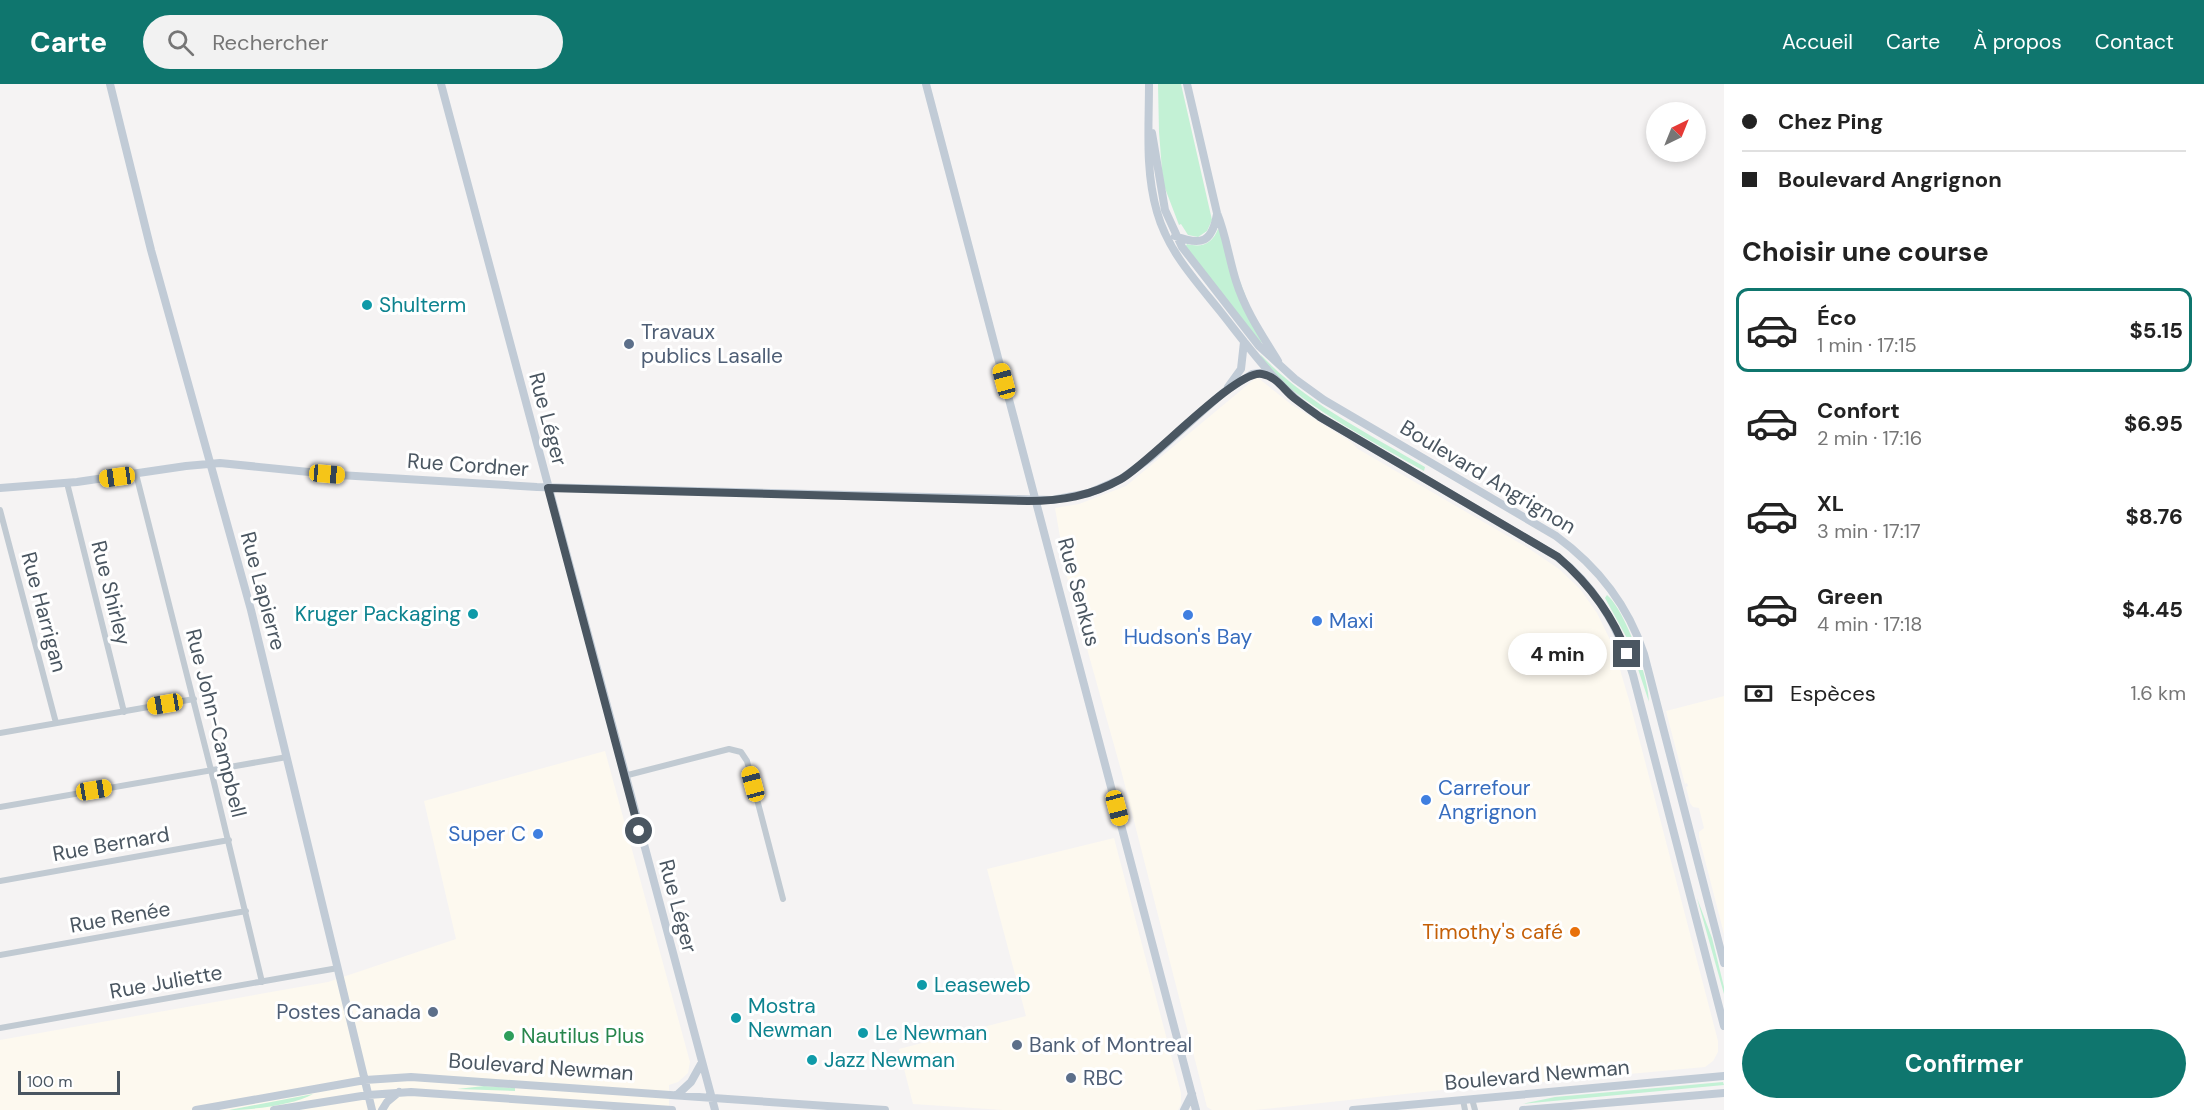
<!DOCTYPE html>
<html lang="fr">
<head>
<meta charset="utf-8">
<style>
	body { margin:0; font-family:"DM Sans",sans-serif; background:#f2f2f2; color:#222; height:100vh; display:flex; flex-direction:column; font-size:22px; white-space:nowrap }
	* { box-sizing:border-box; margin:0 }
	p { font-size:20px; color:#767676 }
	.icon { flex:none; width:33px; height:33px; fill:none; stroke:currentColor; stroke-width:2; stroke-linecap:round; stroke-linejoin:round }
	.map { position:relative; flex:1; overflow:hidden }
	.panel { display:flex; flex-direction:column; background:#fff; width:480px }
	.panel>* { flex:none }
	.banner { display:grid; align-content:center; height:132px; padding:0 18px; background:#fff }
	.needle { width:39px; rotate:43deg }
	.buttons { position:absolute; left:1646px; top:18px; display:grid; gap:12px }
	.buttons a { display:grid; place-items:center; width:60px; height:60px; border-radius:50%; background:#fff; box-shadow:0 3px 9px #0003; font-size:30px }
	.scale { position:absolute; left:18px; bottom:15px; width:102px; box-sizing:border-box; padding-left:6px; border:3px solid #4a5661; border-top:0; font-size:16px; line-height:21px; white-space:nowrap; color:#4a5661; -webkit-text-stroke:4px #fff; paint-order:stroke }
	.end { position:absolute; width:27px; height:27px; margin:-14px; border:8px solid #4a5661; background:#fff; box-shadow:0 0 0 3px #fff }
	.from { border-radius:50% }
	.bubble { position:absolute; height:42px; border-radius:21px; background:#fff; box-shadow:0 3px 9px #0003; font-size:20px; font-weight:700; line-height:42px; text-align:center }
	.car { position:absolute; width:18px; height:36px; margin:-18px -9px; border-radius:8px; box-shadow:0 0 4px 2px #0007; background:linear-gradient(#f5c518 24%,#345 0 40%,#f5c518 0 76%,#345 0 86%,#f5c518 0) }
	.banner b { display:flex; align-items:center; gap:21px; height:57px; font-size:22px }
	.banner b+b { border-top:2px solid #e0e0e0 }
	.banner i { width:15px; height:15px; background:#222 }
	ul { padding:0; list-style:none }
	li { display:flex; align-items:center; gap:18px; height:84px; margin:0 12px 9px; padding:0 6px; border:3px solid transparent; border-radius:12px }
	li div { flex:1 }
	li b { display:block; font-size:22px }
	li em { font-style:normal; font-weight:700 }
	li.active { border-color:#0f766e }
	li>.icon { width:54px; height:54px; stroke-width:1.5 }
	h2 { padding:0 18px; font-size:27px; line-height:72px }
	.pay { display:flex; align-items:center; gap:15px; height:66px; padding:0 18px; font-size:22px }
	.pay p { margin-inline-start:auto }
	.cta { display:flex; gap:12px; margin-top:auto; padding:12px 18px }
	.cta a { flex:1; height:69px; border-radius:36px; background:#0f766e; color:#fff; font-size:24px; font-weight:700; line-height:69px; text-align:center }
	header { display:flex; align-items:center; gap:36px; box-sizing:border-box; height:84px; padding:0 30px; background:#0f766e; color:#fff }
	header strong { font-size:28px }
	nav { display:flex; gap:33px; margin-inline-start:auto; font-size:21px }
	.search { width:420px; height:54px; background:#f2f2f2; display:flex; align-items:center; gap:15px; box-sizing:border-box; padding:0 21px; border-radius:33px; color:#767676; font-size:22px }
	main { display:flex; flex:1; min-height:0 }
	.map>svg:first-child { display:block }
	.commercial { fill:#fdf9ef }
	.green { fill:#c3f1d5 }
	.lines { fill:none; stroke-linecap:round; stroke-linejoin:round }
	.street { stroke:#c1cad2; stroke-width:6 }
	.secondary { stroke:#c1cbd6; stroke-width:8 }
	.route { stroke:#4a5661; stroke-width:8 }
	.culture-dot { fill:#0f9aa8; stroke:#fff; stroke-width:2 }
	.service-dot { fill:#5c6f8a; stroke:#fff; stroke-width:2 }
	.shop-dot { fill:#3f7fe0; stroke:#fff; stroke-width:2 }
	.food-dot { fill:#e8710a; stroke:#fff; stroke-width:2 }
	.leisure-dot { fill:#2e9e5b; stroke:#fff; stroke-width:2 }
	.labels { text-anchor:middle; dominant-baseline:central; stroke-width:6; stroke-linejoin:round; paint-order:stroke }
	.culture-label { font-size:21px; fill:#0d838f; stroke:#fff; text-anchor:start }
	.service-label { font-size:21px; fill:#4e5e75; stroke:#fff; text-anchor:start }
	.street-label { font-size:21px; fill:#4a5661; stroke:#fff }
	.shop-label { font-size:21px; fill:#366cbe; stroke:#fff; text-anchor:start }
	.food-label { font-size:21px; fill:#c56008; stroke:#fff; text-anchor:end }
	.leisure-label { font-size:21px; fill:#27864d; stroke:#fff; text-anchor:start }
</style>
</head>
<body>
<header>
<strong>Carte</strong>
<div class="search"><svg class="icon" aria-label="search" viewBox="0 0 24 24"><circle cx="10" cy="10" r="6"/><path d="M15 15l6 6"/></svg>Rechercher</div>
<nav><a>Accueil</a><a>Carte</a><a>À propos</a><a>Contact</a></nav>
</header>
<main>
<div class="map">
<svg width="1724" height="1026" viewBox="0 0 1724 1026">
	<rect width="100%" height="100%" fill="#f5f3f3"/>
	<!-- commercial -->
	<path class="commercial" d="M1257,293L1292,321L1351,358L1358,365L1528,464L1559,485L1580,505L1597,529L1613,562L1629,616L1718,957V968L1713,977L1705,983L1478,1004L1475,997H1452L1451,1005L1255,1026H1212L1207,1023L1121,686L1067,493L1055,424L1079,420L1126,402Z
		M1724,612V850L1699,753V748L1704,744L1699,724L1693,723L1690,719L1686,703L1688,702L1687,699L1685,700L1666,627Z
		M605,667L690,978L688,989L678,998L669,1001V1026H0V956L328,898L456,855L424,717Z
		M1114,754L1181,1009V1020L1178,1026H1003L913,1020L899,965L1026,932L987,785Z"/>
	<!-- green -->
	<path class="green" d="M1158,0H1181L1212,136L1207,147L1198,153L1188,151L1181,140L1179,141L1163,99L1159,48Z
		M1218,145L1220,146L1263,257L1261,259L1185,163L1187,160C1202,164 1212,160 1218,145Z
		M1260,270C1306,319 1368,349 1425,383L1424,387C1385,364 1276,309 1260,270Z
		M1607,511C1626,527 1649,595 1649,618L1629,558L1605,514Z
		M1697,814L1712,854L1724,903V910Z
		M1723,998L1724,1001L1522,1020L1555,1013Z
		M484,1002L515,1004V1007L457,1005Z
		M313,1010C294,1021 252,1026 229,1026Z"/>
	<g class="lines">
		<!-- street -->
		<path class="street" d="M136,390L211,686L262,898
			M67,399L124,628
			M0,426L56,639
			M0,649L194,615
			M624,692L729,665L741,668L747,677L783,815
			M0,723L287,673
			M0,797L229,756
			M0,871L246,827
			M0,944L338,884
			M1472,1015L1475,1026
			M1463,1016L1465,1026"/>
		<!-- secondary -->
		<path class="secondary" d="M110,0L151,166L251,526L372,1026
			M441,0L715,1026
			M926,0L1196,1026
			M1149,0C1149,43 1145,86 1157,128C1168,167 1195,196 1220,227C1251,266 1279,306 1320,333L1556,472C1596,502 1619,543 1633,591L1724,942
			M1187,0L1217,129C1226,151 1229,175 1236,197C1245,226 1262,251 1278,277
			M1152,49L1165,126L1182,163L1259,262L1295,295L1324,316L1556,452C1597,482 1628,521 1644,570L1724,879
			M1175,152C1201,162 1212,159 1217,130
			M1228,303L1241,285L1244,258
			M0,404L77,398L186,382L220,379L339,391L537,403L1052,416L1089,409L1121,395L1150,374L1224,308L1252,290L1260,289L1271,292
			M677,1011L691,998L701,980
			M196,1026L365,996L411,993L885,1026
			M274,1026L368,1011L411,1008L672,1026
			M382,1026L387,1018L399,1008
			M1184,1026L1192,1010
			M1353,1026L1724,992
			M1523,1026L1724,1009"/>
	</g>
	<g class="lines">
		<!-- route -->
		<path class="route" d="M639,747L548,404L1028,417C1061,417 1091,412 1121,395C1150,379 1236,285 1262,290C1276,292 1284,306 1294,314C1303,321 1312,327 1320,333L1558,473C1589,500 1613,531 1627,570"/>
	</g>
	<!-- markers -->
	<g class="culture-dot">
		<circle cx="367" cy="221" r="6"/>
		<circle cx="473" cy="530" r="6"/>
		<circle cx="922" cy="901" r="6"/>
		<circle cx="736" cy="934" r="6"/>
		<circle cx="863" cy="949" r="6"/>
		<circle cx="812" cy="976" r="6"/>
	</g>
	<g class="service-dot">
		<circle cx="629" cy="260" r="6"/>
		<circle cx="433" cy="928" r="6"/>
		<circle cx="1017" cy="961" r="6"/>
		<circle cx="1071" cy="994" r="6"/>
	</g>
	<g class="shop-dot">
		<circle cx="1188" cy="531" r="6"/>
		<circle cx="1317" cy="537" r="6"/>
		<circle cx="1426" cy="716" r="6"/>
		<circle cx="538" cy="750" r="6"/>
	</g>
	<circle class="food-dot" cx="1575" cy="848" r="6"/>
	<circle class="leisure-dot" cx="509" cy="952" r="6"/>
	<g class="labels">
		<!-- culture labels -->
		<g class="culture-label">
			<text x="379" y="221">Shulterm</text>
			<text x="461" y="530" text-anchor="end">Kruger Packaging</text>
			<text x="934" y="901">Leaseweb</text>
			<text x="748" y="922">Mostra<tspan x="748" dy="24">Newman</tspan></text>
			<text x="875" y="949">Le Newman</text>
			<text x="824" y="976">Jazz Newman</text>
		</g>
		<!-- service labels -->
		<g class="service-label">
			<text x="641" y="248">Travaux<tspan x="641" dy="24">publics Lasalle</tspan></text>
			<text x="421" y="928" text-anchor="end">Postes Canada</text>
			<text x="1029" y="961">Bank of Montreal</text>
			<text x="1083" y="994">RBC</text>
		</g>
		<!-- street labels -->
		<g class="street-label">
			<text transform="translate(548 335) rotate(75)">Rue Léger</text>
			<text transform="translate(468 381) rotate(4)">Rue Cordner</text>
			<text transform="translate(1488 393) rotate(31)">Boulevard Angrignon</text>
			<text transform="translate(263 507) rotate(75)">Rue Lapierre</text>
			<text transform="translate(1079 508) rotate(75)">Rue Senkus</text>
			<text transform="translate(111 509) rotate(76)">Rue Shirley</text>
			<text transform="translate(44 528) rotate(75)">Rue Harrigan</text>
			<text transform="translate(216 639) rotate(76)">Rue John-Campbell</text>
			<text transform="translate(111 760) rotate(-10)">Rue Bernard</text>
			<text transform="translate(678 822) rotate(75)">Rue Léger</text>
			<text transform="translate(120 833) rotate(-10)">Rue Renée</text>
			<text transform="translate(166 898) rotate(-10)">Rue Juliette</text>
			<text transform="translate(541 983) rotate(4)">Boulevard Newman</text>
			<text transform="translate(1537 991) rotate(-5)">Boulevard Newman</text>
		</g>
		<!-- shop labels -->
		<g class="shop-label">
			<text x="1329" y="537">Maxi</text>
			<text x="1188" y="553" text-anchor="middle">Hudson's Bay</text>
			<text x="1438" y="704">Carrefour<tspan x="1438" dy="24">Angrignon</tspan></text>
			<text x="526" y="750" text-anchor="end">Super C</text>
		</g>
		<!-- food labels -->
		<g class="food-label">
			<text x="1563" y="848">Timothy's café</text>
		</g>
		<!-- leisure labels -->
		<g class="leisure-label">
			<text x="521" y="952">Nautilus Plus</text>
		</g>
	</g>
</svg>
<div class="buttons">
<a><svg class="needle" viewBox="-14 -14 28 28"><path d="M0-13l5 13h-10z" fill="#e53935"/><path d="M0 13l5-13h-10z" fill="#767676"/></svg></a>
</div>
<div class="scale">100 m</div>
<i class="end from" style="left:639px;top:747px"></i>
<i class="end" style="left:1627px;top:570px"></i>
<div class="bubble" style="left:1508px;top:549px;width:99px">4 min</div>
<i class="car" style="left:1004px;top:297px;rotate:345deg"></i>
<i class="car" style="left:327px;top:390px;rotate:95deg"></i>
<i class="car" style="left:117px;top:393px;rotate:262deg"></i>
<i class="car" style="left:165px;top:620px;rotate:260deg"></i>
<i class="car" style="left:753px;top:700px;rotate:345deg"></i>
<i class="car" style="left:94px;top:706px;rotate:80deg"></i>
<i class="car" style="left:1117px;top:724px;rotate:165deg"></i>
</div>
<section class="panel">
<div class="banner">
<b><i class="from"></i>Chez Ping</b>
<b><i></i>Boulevard Angrignon</b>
</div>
<h2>Choisir une course</h2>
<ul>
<li class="active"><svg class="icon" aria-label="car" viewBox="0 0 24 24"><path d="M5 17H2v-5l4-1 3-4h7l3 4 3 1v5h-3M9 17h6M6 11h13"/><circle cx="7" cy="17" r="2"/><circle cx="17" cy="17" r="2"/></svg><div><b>Éco</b><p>1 min · 17:15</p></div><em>$5.15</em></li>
<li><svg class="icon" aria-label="car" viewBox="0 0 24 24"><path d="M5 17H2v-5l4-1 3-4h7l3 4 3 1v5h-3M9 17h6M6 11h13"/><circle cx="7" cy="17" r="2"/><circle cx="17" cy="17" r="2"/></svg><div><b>Confort</b><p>2 min · 17:16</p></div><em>$6.95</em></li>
<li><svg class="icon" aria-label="car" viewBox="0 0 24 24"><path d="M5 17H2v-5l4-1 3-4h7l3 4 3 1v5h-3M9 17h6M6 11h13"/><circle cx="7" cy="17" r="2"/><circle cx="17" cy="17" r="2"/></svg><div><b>XL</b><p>3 min · 17:17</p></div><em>$8.76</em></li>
<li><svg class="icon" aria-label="car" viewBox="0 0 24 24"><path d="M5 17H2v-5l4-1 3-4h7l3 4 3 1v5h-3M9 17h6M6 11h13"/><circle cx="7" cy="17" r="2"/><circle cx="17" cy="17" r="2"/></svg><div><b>Green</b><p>4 min · 17:18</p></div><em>$4.45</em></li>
</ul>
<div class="pay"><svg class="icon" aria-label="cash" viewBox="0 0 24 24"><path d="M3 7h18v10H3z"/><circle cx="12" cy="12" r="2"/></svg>Espèces<p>1.6 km</p></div>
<div class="cta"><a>Confirmer</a></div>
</section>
</main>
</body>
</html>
